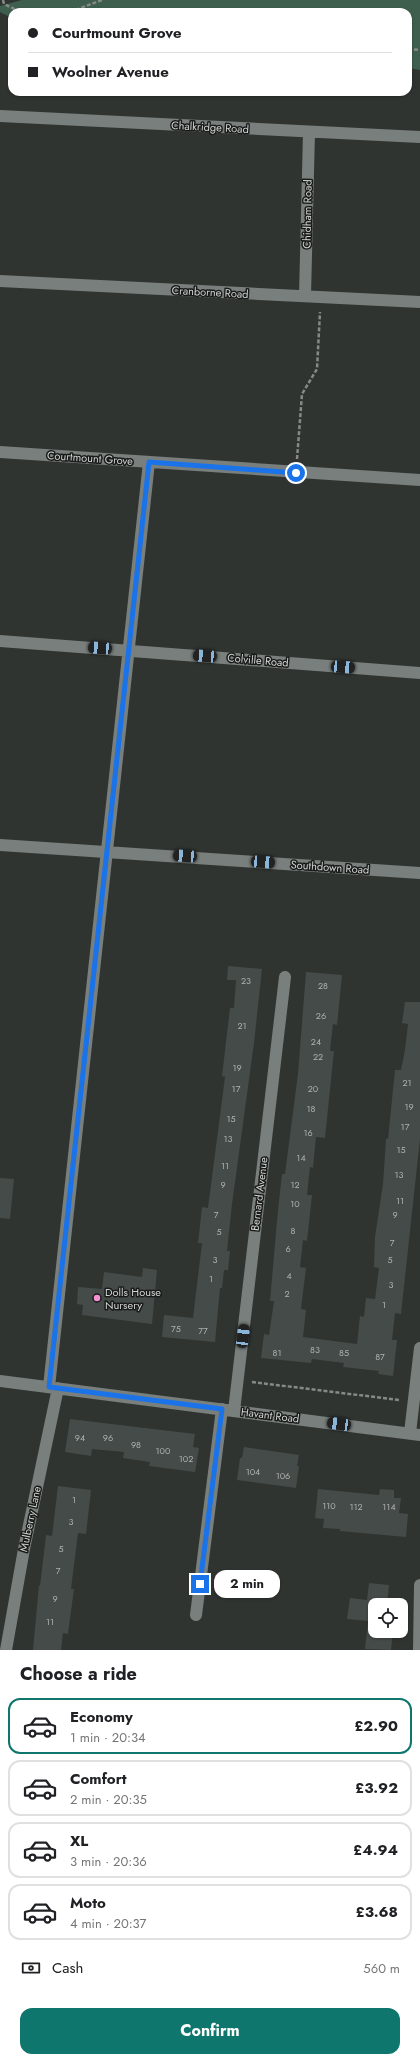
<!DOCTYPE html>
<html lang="en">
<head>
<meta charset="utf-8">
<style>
	body { margin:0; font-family:Jost,sans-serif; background:#f6f6f6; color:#202124; height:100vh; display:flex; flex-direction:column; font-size:15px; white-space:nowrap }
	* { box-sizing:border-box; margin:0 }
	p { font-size:13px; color:#757577 }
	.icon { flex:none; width:22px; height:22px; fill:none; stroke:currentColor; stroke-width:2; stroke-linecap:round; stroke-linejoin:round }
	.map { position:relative; height:1650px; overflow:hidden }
	.drawer { display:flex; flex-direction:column; background:#fff; flex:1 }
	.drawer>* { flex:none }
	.guide { position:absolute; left:8px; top:8px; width:404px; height:88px; border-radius:12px; box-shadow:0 1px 3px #0004; display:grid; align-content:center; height:88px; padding:0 20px; background:#fff }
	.buttons { position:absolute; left:368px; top:1598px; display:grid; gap:8px }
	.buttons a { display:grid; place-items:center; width:40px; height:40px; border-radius:8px; background:#fff; box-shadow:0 1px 3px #0004; font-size:20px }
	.end { position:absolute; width:18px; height:18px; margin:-9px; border:5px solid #1a73e8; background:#fff; box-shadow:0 0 0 2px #fff }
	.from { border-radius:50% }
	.bubble { position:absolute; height:28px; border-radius:12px; background:#fff; box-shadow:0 1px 3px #0004; font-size:13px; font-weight:700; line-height:28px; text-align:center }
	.car { position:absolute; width:12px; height:24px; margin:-12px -6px; border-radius:5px; box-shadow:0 0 3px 1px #0007; background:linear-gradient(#222 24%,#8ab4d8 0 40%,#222 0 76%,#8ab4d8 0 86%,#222 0) }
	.guide b { display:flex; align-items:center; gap:14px; height:38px; font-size:15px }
	.guide b+b { border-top:1px solid #e0e0e0 }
	.guide i { width:10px; height:10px; background:#202124 }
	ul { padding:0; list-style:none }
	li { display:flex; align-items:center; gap:12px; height:56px; margin:0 8px 6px; padding:0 12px; border:2px solid #e0e0e0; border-radius:12px }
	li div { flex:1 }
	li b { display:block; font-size:15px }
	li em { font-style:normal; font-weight:700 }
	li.on { border-color:#0f766e }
	li>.icon { width:36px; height:36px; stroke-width:1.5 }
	h2 { padding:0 20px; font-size:18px; line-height:48px }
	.pay { display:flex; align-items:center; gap:10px; height:44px; padding:0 20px; font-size:15px }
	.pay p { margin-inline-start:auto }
	.action { display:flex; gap:8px; margin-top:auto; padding:8px 20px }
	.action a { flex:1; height:46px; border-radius:12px; background:#0f766e; color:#fff; font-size:16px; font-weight:700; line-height:46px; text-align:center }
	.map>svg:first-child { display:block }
	.green { fill:#3e5f4e }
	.building { fill:#454b48 }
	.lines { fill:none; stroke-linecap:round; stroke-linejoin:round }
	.path { stroke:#858987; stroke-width:2.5; stroke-dasharray:4 2; stroke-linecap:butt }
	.minor { stroke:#797f7c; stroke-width:12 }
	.route { stroke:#1a73e8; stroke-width:5 }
	.poi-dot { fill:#f491d3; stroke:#181b19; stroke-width:1.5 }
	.labels { text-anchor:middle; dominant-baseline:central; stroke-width:3; stroke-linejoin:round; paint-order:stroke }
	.number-label { font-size:9px; fill:#afb2b0 }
	.street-label { font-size:11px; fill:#d2d5d3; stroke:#181b19 }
	.poi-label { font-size:11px; fill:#d2d5d3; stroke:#181b19; text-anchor:start }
</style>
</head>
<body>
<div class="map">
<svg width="420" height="1650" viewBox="0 0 420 1650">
	<rect width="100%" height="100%" fill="#2f3431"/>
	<!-- green -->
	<path class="green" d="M22,0H420V70L408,68V12H12V18L0,12V6Z"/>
	<!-- building -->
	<path class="building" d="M228,966L262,969L254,1043L232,1204L227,1251H230L228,1270H224L222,1288H220L215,1342L162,1337L164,1315L193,1318L202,1243H198L202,1207L208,1208L225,1077L222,1076L230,1008H234L236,980H227Z
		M306,972L342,975L337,1025L333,1024L330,1051H334L325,1138L316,1137L313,1168L310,1167L307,1195H312L309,1223L307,1241L303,1240L300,1267L306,1268L301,1309L306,1310L303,1337L357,1344L360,1316L364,1317L366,1298L375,1299L379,1268L374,1267L375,1237L383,1184L386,1139H388L395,1070H401L405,1050L408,1024L402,1023L405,1002H420V1139L401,1314L395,1313L392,1340H397L393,1376L378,1374L379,1371L343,1367L344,1363L312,1359L311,1363L261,1358L264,1334L269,1335L274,1301H270L278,1210L282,1174H285L298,1074Z
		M0,1178L14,1179L10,1219L0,1218Z
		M143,1268L157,1270L152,1324L82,1315L83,1305L77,1304L78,1287L102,1289L104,1272L142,1277Z
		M70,1419L195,1434L193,1447L199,1448L195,1472L149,1466L150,1462L123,1458L124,1452L92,1449L91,1456L65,1452Z
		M244,1447L299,1455L297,1466H299L296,1488L237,1480L240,1458H242Z
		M58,1486L91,1490L86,1534L78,1533L71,1589H74L71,1611L68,1634L63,1633L61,1650H33L39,1585L40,1586L46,1535L52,1536Z
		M318,1489L379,1495L380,1489L394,1490V1498H401L399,1513L408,1514L406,1537L340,1531V1529L323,1528L324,1519L315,1518Z
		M369,1583L389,1585L387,1605H375V1631H393L391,1650L365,1649L368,1621L347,1619L350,1598L367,1600Z"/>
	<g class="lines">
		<!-- path -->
		<path class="path" d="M3,0L4,4L21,12
			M70,12L102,0
			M408,49L420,50
			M297,459L302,394L317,369L320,312
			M252,1382L399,1400"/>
		<!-- minor -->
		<path class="minor" d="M0,116L420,137
			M0,281L420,302
			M305,296L309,132
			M0,452L420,480
			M0,641L420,673
			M0,845L420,873
			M0,1381L420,1435
			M49,1387L149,462
			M234,1411L285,977
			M410,1433L420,1348
			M196,1615L222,1409
			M6,1650L24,1549L58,1388
			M419,1650L420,1585"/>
	</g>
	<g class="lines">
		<!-- route -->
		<path class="route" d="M200,1584L222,1409L49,1387L149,462L296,473"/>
	</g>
	<!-- markers -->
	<circle class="poi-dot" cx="97" cy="1298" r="4"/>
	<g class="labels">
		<!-- number labels -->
		<g class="number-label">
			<text x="246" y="980">23</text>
			<text x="323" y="985">28</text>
			<text x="321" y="1015">26</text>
			<text x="242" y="1025">21</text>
			<text x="316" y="1041">24</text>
			<text x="318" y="1056">22</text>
			<text x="237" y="1067">19</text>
			<text x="407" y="1082">21</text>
			<text x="236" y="1088">17</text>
			<text x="313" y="1088">20</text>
			<text x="409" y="1106">19</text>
			<text x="311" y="1108">18</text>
			<text x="231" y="1118">15</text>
			<text x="405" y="1126">17</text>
			<text x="308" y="1132">16</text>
			<text x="228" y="1138">13</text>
			<text x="401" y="1149">15</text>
			<text x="301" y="1157">14</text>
			<text x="225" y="1165">11</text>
			<text x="399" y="1174">13</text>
			<text x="223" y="1184">9</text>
			<text x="295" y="1184">12</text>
			<text x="400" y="1200">11</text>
			<text x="295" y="1203">10</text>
			<text x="216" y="1214">7</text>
			<text x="395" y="1214">9</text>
			<text x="293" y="1230">8</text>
			<text x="219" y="1231">5</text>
			<text x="392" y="1242">7</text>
			<text x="288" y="1248">6</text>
			<text x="215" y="1259">3</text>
			<text x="390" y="1259">5</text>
			<text x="289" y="1275">4</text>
			<text x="211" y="1278">1</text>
			<text x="391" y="1284">3</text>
			<text x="287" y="1293">2</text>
			<text x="384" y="1304">1</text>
			<text x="176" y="1328">75</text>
			<text x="203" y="1330">77</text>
			<text x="315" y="1349">83</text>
			<text x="277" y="1352">81</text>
			<text x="344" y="1352">85</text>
			<text x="380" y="1356">87</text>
			<text x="80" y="1437">94</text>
			<text x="108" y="1437">96</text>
			<text x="136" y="1444">98</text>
			<text x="163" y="1450">100</text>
			<text x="186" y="1458">102</text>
			<text x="253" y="1471">104</text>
			<text x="283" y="1475">106</text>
			<text x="74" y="1499">1</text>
			<text x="329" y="1505">110</text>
			<text x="356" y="1506">112</text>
			<text x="389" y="1506">114</text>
			<text x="71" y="1521">3</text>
			<text x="61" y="1548">5</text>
			<text x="58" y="1570">7</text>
			<text x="55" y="1598">9</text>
			<text x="50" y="1621">11</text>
		</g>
		<!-- street labels -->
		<g class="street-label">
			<text transform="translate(210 127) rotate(3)">Chalkridge Road</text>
			<text transform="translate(307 214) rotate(-89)">Chidham Road</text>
			<text transform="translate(210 292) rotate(3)">Cranborne Road</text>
			<text transform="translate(90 458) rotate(4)">Courtmount Grove</text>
			<text transform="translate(258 660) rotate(5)">Colville Road</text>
			<text transform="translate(330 867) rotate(4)">Southdown Road</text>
			<text transform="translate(259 1194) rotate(-83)">Bernard Avenue</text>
			<text transform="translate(270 1415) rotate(7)">Havant Road</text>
			<text transform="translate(30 1519) rotate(-78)">Mulberry Lane</text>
		</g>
		<!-- poi labels -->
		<g class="poi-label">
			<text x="105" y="1292">Dolls House<tspan x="105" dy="13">Nursery</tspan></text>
		</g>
	</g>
</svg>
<div class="buttons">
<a><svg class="icon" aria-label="locate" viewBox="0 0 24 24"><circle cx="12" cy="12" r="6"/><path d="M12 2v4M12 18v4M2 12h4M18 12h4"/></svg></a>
</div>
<i class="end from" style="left:296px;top:473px"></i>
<i class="end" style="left:200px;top:1584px"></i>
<div class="bubble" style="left:214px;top:1570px;width:66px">2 min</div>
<i class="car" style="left:100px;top:648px;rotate:274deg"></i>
<i class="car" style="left:205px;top:656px;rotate:274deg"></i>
<i class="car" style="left:343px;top:667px;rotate:94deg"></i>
<i class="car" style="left:185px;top:856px;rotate:274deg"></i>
<i class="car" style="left:263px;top:862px;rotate:94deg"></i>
<i class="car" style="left:243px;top:1336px;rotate:7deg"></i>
<i class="car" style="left:339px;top:1424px;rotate:278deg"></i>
<div class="guide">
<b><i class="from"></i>Courtmount Grove</b>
<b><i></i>Woolner Avenue</b>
</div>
</div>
<section class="drawer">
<h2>Choose a ride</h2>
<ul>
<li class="on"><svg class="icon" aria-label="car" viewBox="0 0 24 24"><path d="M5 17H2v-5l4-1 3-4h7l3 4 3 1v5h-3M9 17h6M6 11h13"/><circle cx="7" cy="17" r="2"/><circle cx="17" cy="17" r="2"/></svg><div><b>Economy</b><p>1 min · 20:34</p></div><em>£2.90</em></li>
<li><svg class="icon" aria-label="car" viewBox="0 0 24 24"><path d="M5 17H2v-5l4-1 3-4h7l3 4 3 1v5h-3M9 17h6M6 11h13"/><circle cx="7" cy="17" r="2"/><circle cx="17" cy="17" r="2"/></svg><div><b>Comfort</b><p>2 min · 20:35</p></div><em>£3.92</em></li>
<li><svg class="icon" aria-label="car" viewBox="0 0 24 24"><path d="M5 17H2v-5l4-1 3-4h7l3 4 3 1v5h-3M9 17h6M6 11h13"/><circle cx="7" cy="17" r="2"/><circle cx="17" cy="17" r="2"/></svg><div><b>XL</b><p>3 min · 20:36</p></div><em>£4.94</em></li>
<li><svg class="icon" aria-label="car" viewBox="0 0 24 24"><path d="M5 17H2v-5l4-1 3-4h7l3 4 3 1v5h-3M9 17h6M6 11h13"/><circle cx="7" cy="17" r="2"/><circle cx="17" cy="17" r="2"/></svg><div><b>Moto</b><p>4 min · 20:37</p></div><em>£3.68</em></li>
</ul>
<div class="pay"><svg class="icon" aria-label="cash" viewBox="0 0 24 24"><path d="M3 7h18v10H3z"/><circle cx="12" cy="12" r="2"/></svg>Cash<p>560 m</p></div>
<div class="action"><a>Confirm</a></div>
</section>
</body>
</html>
